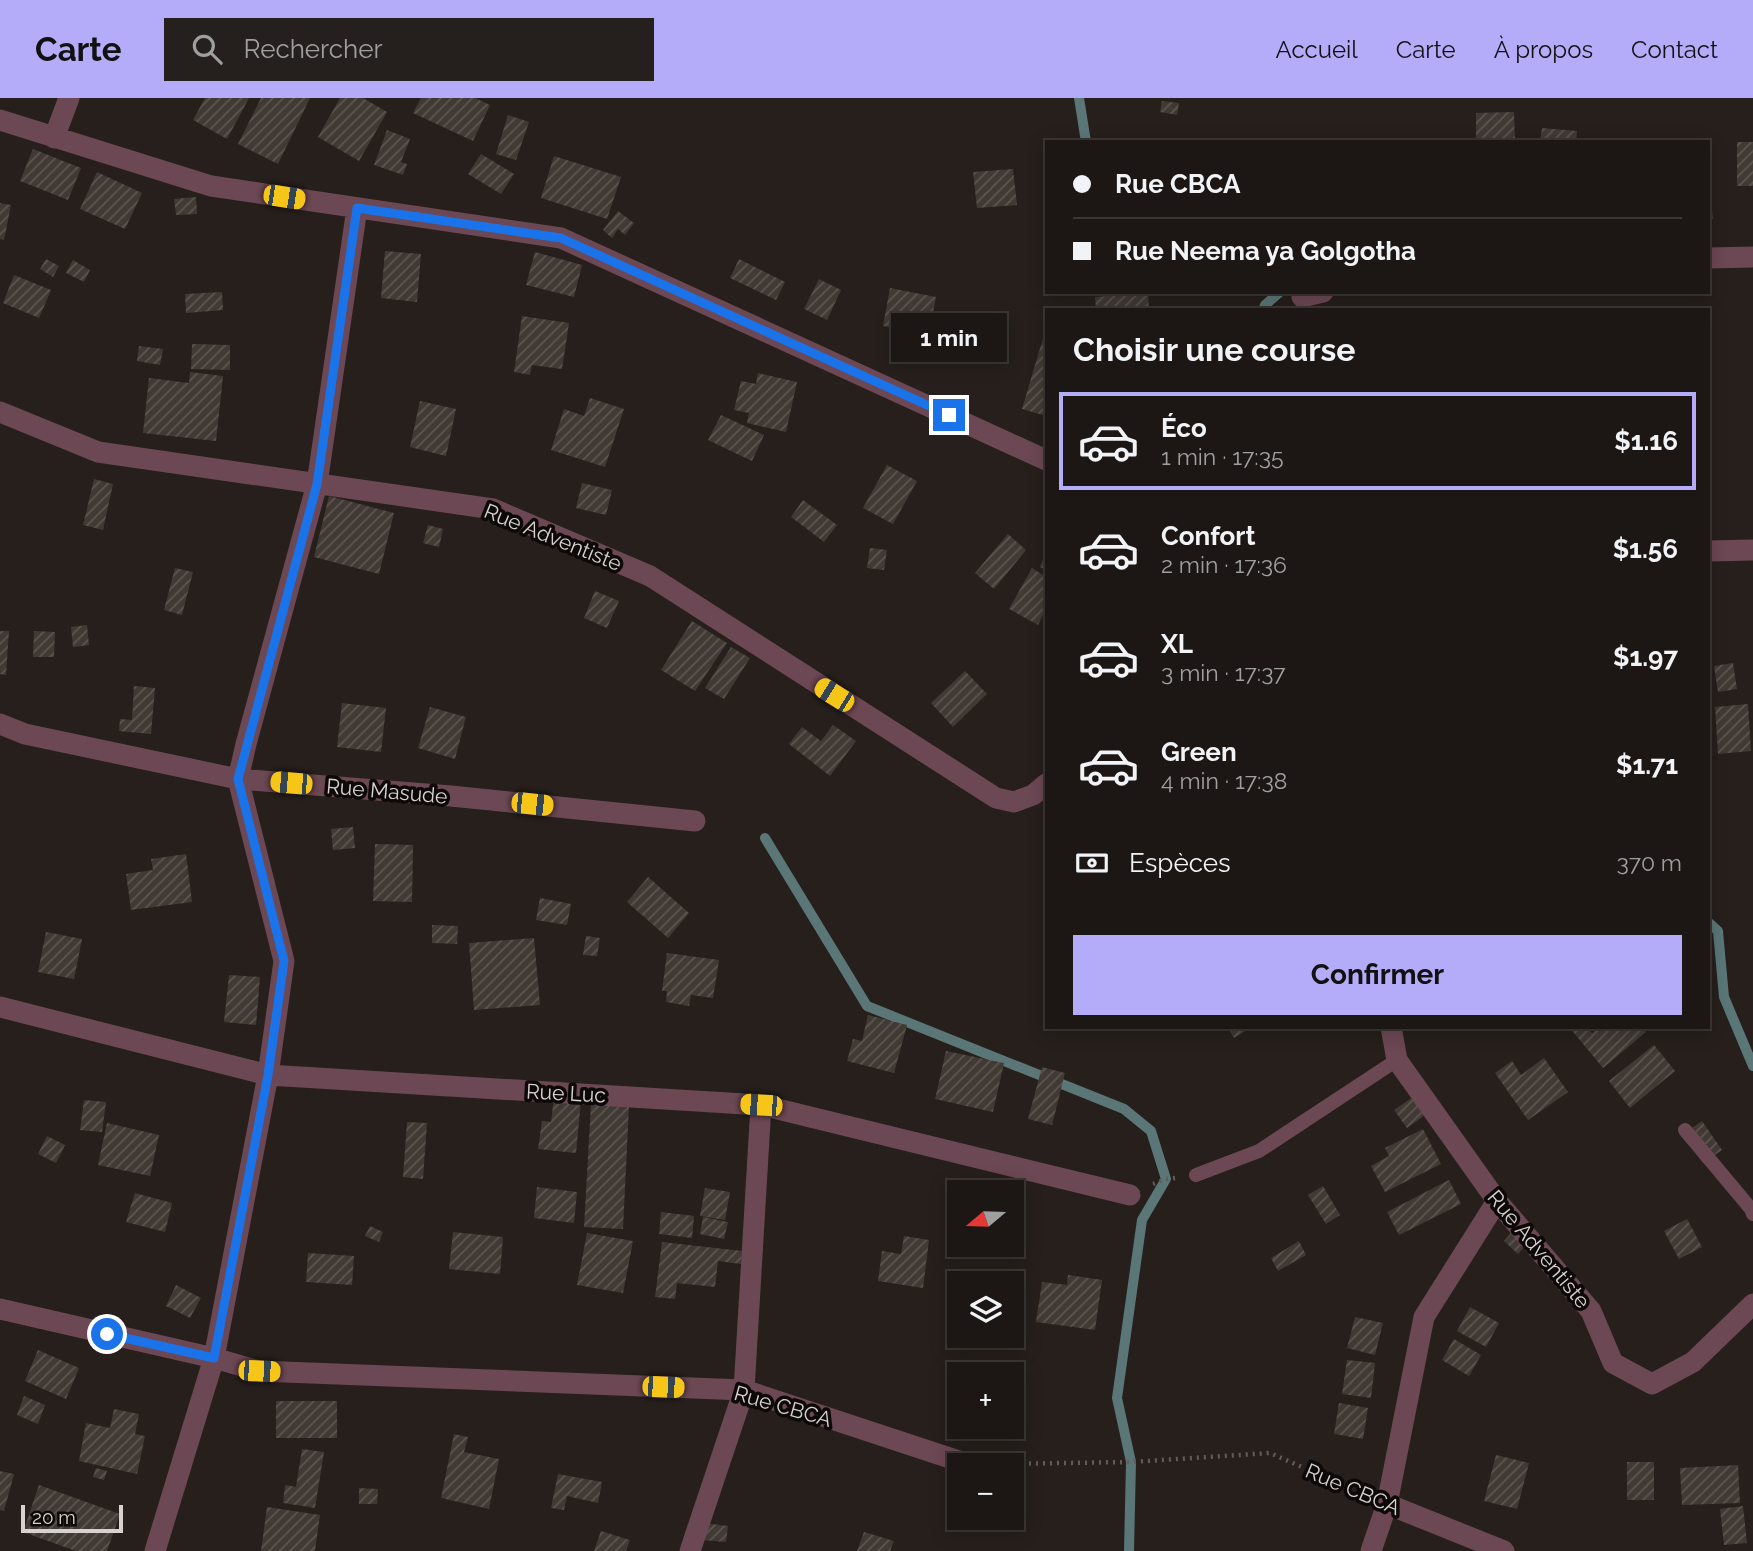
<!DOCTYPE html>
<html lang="fr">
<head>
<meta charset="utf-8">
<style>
	body { margin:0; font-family:Raleway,sans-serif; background:#25201d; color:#f1f3f6; height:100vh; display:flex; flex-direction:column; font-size:26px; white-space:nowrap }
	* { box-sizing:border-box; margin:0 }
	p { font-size:23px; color:#a09fa0 }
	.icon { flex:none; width:38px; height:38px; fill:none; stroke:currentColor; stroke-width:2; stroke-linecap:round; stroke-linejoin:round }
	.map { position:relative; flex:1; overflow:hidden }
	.details { position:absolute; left:1045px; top:210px; width:665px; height:721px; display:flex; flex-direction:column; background:#1c1714; border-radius:0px; box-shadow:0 4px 18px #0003,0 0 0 2px #3a3634 }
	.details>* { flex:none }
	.banner { position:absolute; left:1045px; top:42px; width:665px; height:154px; border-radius:0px; box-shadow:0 4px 18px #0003,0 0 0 2px #3a3634; display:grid; align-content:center; height:154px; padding:0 28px; background:#1c1714 }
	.needle { width:46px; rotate:251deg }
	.fabs { position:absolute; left:947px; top:1082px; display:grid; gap:14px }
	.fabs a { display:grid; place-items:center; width:77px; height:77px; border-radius:0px; background:#1c1714; box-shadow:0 4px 18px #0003,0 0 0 2px #3a3634; font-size:35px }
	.scale { position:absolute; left:21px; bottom:18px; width:102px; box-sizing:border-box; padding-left:7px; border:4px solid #d7d2cf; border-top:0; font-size:19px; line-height:24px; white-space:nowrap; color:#d7d2cf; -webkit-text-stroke:5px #0d0908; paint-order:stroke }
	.end { position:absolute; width:32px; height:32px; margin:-16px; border:9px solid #1a73e8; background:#fff; box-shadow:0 0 0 4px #fff }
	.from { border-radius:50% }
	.bubble { position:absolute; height:49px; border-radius:0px; background:#1c1714; box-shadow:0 4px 18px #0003,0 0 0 2px #3a3634; font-size:23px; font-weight:700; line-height:49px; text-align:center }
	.car { position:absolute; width:21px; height:42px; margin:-21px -10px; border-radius:9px; box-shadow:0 0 5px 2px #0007; background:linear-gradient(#f5c518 24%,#345 0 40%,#f5c518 0 76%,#345 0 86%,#f5c518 0) }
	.banner b { display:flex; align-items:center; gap:24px; height:66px; font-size:26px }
	.banner b+b { border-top:2px solid #3a3634 }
	.banner i { width:18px; height:18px; background:#f1f3f6 }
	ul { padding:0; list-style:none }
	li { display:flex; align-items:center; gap:21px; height:98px; margin:0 14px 10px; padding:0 14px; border:4px solid transparent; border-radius:0px }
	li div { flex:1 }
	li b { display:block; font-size:26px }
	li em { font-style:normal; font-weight:700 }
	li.on { border-color:#b4acf9 }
	li>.icon { width:63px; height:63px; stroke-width:1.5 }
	h2 { padding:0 28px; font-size:32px; line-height:84px }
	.pay { display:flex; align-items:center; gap:18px; height:77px; padding:0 28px; font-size:26px }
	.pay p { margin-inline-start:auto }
	.action { display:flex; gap:14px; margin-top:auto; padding:14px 28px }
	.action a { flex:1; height:80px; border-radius:0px; background:#b4acf9; color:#111; font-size:28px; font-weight:700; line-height:80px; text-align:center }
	header { display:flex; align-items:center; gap:42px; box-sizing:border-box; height:98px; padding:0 35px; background:#b4acf9; color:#111 }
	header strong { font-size:33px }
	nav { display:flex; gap:38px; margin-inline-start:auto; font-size:24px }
	.search { width:490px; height:63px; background:#25201d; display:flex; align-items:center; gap:18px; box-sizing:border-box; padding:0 24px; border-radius:0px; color:#a09fa0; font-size:26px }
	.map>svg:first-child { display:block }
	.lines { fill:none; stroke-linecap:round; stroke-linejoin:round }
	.stream { stroke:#5a7676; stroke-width:10 }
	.building { fill:url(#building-hatch) }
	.path { stroke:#635c59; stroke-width:4.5; stroke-dasharray:2 5; stroke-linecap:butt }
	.lane { stroke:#6c4754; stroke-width:14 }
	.street { stroke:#6c4754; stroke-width:21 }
	.route { stroke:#1a73e8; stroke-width:9 }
	.labels { text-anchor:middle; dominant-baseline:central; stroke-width:7; stroke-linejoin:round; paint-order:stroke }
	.street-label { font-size:21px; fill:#d7d2cf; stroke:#0d0908 }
</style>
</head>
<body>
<header>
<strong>Carte</strong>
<div class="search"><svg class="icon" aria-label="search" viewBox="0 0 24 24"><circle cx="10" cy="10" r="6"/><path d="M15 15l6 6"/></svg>Rechercher</div>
<nav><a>Accueil</a><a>Carte</a><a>À propos</a><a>Contact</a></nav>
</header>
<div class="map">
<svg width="1753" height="1453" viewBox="0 0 1753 1453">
	<defs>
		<pattern id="building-hatch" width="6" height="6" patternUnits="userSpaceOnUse" patternTransform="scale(1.75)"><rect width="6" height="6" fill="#413934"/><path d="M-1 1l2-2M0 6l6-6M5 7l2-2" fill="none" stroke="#5c5550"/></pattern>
	</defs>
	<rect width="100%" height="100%" fill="#261f1b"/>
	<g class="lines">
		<!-- stream -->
		<path class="stream" d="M1079,0L1086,44
			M1263,212L1265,207L1280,194
			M765,740L867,908L1124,1011L1151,1033L1166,1081L1142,1122L1117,1300L1131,1364L1129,1453
			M1708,824L1718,833L1724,899L1753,968"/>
	</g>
	<!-- building -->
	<path class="building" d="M205,0H249L227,41L193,22Z
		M261,0H310L278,66L238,46Z
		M340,0H363L387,14L359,63L318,39Z
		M421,0H475L490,7L473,43L413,15Z
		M1162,3L1179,5L1177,17L1160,14Z
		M1514,14L1515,44H1476V15Z
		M508,17L529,24L516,62L496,56Z
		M1542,30L1577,33L1576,44H1540Z
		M387,32L410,41L401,64L407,66L403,77L374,67Z
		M1737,44H1753V88H1737Z
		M33,51L81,70L68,102L20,83Z
		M481,56L514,76L501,96L468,76Z
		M554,58L621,79L607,121L541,100Z
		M1013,71L1017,107L977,110L973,74Z
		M97,74L142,95L125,131L80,111Z
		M196,99L197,116L176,117L174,101Z
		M1708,99H1710L1713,121H1708Z
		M0,105L11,107L4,142L0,141Z
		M618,113L634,125L625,137L618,131L612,140L603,132Z
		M385,153L421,156L417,204L381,200Z
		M535,154L582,167L574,199L526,187Z
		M46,161L59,168L53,179L40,171Z
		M739,161L785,184L776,202L730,180Z
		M73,162L90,172L84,184L66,175Z
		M14,177L51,192L39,220L3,205Z
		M819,181L841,192L827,222L804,211Z
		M890,190L936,199L929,236L883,228Z
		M222,194L223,212L186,215L185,196Z
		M1148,195L1149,212H1096L1095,199Z
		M522,218L569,225L562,271L532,267L530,277L514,274Z
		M1046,230V318L1022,311Z
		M192,246L230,247V272L191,271Z
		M139,248L163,251L160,267L137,263Z
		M190,274L223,278L216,343L143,335L149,280L189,285Z
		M758,275L797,284L786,334L747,325L749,315L734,312L741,283L756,286Z
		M590,300L624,311L605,369L551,352L564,311L584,318Z
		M420,303L456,311L446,358L410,349Z
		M721,317L764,337L752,363L708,342Z
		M887,367L917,383L893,426L863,410Z
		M94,381L113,386L103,432L83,427Z
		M582,385L612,392L606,417L576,410Z
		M329,398L394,415L379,476L314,459Z
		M803,402L837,427L824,444L791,419Z
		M428,427L443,431L439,449L423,445Z
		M1008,436L1026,452L994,491L975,475Z
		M870,450L887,452L884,472L867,470Z
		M1046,454V472L1040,469Z
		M175,470L193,474L182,517L164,512Z
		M1032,470L1046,479V511L1038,527L1009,511Z
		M595,493L619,503L607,530L584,520Z
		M692,523L727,545L695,593L661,572Z
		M87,527L89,547L73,549L71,529Z
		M0,533H9L6,577L0,576Z
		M34,533L55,534L54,559H33Z
		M731,549L750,560L724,601L705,590Z
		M1733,565L1737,591L1718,594L1714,568Z
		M965,573L987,596L953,629L931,605Z
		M134,588L155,590L151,636L119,633L120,621L132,622Z
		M342,605L386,610L381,654L337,649Z
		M1748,606L1751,653L1718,656L1715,609Z
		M430,609L466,619L455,661L418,650Z
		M833,627L856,643L830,678L789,646L802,629L821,643Z
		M353,729L355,750L333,752L331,731Z
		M375,746L413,747L412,804L373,803Z
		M186,756L192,804L131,812L126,776L153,772L151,761Z
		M648,779L689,815L668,840L627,804Z
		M540,800L571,806L567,827L536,822Z
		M432,827L458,828L457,846L432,845Z
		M46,834L82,841L74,881L38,874Z
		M586,838L600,840L597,858L583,857Z
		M534,840L540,907L474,912L469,845Z
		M667,855L719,862L713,900L691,897L689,908L666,904L667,893H662Z
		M229,877L260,879L256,927L224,924Z
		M868,917L907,927L894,975L847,963L853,941L862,943Z
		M1228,929H1252L1234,940Z
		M1569,929H1587L1592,935L1599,929H1642L1646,934L1603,970Z
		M1654,947L1675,973L1630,1010L1609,983Z
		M946,953L1004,965L993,1014L935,1001Z
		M1544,960L1568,994L1528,1022L1495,975L1512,963L1521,977Z
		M1042,969L1065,975L1052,1027L1028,1021Z
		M1413,999L1425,1017L1407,1030L1394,1012Z
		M554,1000L581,1003L576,1055L538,1051L542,1023L551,1024Z
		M84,1002L106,1004L102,1034L80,1032Z
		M591,1006L629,1008L623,1131L584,1129Z
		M1702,1023L1722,1052L1703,1065L1683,1036Z
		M407,1024L427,1025L423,1081L403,1079Z
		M107,1025L159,1037L150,1078L98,1067Z
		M1423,1031L1441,1066L1385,1094L1371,1068L1389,1058L1385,1050Z
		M47,1038L65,1047L56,1065L38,1056Z
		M1449,1082L1461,1106L1399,1137L1387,1114Z
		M1323,1088L1340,1117L1326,1126L1308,1097Z
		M537,1089L577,1094L574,1125L534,1120Z
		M705,1090L730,1094L725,1122L700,1118Z
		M135,1095L172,1105L165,1134L126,1124Z
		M661,1114L694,1118L692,1140L659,1136Z
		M703,1119L728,1124L724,1141L700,1136Z
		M1687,1121L1702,1149L1679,1161L1664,1133Z
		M1522,1122L1537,1135L1518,1156L1504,1143Z
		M370,1128L383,1134L379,1144L365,1138Z
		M453,1134L503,1139L500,1176L449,1171Z
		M587,1135L633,1143L623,1195L577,1187Z
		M904,1138L929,1142L923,1190L878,1183L882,1153L901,1156Z
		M1299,1143L1306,1157L1278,1173L1271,1160Z
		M662,1144L742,1153L741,1166L718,1163L715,1189L677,1185L675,1201L655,1199Z
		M308,1155L354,1158L352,1187L306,1184Z
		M1068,1177L1102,1182L1095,1232L1036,1224L1042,1184L1067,1187Z
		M176,1187L201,1200L190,1220L166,1208Z
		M1470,1209L1499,1225L1486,1249L1457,1233Z
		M1355,1219L1383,1225L1375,1257L1347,1250Z
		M1454,1241L1481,1257L1469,1278L1442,1262Z
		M38,1252L79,1270L66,1301L25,1283Z
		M1347,1262L1375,1265L1371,1300L1342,1296Z
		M24,1298L45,1307L38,1326L17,1317Z
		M276,1303H337V1340H276Z
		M1339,1305L1368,1310L1363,1341L1334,1336Z
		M114,1311L139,1316L135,1336L145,1338L137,1376L79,1363L86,1325L110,1330Z
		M454,1336L468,1339L464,1354L499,1361L489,1411L441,1400Z
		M302,1351L324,1354L315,1410L283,1405L285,1387L296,1389Z
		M1496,1357L1529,1365L1517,1411L1484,1403Z
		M1627,1364H1654V1402H1627Z
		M1738,1367L1740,1405L1682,1407L1680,1370Z
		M96,1370L107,1373L104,1382L93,1379Z
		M0,1373L14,1376L4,1413L0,1412Z
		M558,1376L602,1384L598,1405L567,1398L564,1412L551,1410Z
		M39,1387L120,1416L107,1453H76L23,1434Z
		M359,1390L378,1391L377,1406H359Z
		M1743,1408L1747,1445L1724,1447L1720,1411Z
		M267,1409L320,1417L315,1453H261Z
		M704,1425L728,1428L726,1444L702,1442Z
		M601,1433L630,1442L626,1453H594Z
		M864,1434L894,1443L890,1453H857Z"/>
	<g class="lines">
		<!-- path -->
		<path class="path" d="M1153,1086L1166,1081L1175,1080
			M994,1366L1131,1364L1270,1355L1361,1395"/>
		<!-- lane -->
		<path class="lane" d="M1685,1032L1751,1111L1753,1116
			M1196,1077L1259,1053L1397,962"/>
		<!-- street -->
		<path class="street" d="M0,22L211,88L561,140L1046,362
			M54,40L69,0
			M1708,160L1753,159
			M1302,199L1323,194
			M0,314L98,354L493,411L650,478L996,700L1014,704L1033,697L1046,686
			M1708,453L1753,452
			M0,626L25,636L238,681L451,698L695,723
			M0,909L268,977L761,1007L1130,1097
			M1391,929L1397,962L1497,1103L1591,1213L1613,1265L1652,1286L1693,1264L1753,1206
			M0,1211L214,1260L259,1273L744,1292L968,1366
			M1387,1406L1504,1453
			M155,1453L214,1260L268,977L284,863L238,681L246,646L317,386L357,110
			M690,1453L744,1292L761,1007
			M1371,1453L1387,1406L1424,1219L1497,1103"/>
	</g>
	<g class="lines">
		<!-- route -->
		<path class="route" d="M107,1236L214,1260L268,977L284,863L238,681L317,386L357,110L561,140L949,317"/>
	</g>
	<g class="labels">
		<!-- street labels -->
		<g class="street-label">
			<text transform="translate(553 439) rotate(22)">Rue Adventiste</text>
			<text transform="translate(387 693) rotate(5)">Rue Masude</text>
			<text transform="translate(566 995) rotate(3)">Rue Luc</text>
			<text transform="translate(1539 1151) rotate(50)">Rue Adventiste</text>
			<text transform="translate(783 1308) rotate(16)">Rue CBCA</text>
			<text transform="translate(1353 1391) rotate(23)">Rue CBCA</text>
		</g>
	</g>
</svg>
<div class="fabs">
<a><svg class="needle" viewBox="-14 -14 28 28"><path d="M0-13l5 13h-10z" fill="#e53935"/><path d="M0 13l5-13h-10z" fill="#a09fa0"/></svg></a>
<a><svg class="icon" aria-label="layers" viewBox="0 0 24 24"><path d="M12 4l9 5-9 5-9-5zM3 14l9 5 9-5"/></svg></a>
<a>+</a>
<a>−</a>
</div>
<div class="scale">20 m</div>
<i class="end from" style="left:107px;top:1236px"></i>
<i class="end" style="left:949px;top:317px"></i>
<div class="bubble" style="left:891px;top:215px;width:116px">1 min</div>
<i class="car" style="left:284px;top:99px;rotate:99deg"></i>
<i class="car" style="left:834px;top:597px;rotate:302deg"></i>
<i class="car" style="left:291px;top:685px;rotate:275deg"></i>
<i class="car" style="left:532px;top:706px;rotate:96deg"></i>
<i class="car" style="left:761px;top:1007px;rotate:274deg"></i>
<i class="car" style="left:259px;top:1273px;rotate:92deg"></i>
<i class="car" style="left:663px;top:1289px;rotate:92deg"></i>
<div class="banner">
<b><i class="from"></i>Rue CBCA</b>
<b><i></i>Rue Neema ya Golgotha</b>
</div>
<section class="details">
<h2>Choisir une course</h2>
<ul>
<li class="on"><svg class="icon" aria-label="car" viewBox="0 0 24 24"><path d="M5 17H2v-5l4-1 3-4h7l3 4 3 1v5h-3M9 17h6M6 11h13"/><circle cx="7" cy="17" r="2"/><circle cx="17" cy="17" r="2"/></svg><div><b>Éco</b><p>1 min · 17:35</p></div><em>$1.16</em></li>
<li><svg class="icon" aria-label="car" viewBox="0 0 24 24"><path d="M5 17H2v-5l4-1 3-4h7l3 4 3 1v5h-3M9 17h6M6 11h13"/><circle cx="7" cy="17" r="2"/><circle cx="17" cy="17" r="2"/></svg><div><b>Confort</b><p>2 min · 17:36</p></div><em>$1.56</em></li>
<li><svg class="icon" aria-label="car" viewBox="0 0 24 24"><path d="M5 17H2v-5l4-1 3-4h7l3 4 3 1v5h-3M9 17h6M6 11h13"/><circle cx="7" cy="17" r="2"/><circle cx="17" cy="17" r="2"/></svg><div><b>XL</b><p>3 min · 17:37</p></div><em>$1.97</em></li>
<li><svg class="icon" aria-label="car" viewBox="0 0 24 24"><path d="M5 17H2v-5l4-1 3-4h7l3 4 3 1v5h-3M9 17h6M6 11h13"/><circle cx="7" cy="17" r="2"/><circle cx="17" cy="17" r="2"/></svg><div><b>Green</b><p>4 min · 17:38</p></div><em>$1.71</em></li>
</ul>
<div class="pay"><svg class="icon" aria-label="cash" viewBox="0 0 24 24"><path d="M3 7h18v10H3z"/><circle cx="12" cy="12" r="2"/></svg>Espèces<p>370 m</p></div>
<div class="action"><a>Confirmer</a></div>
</section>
</div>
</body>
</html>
